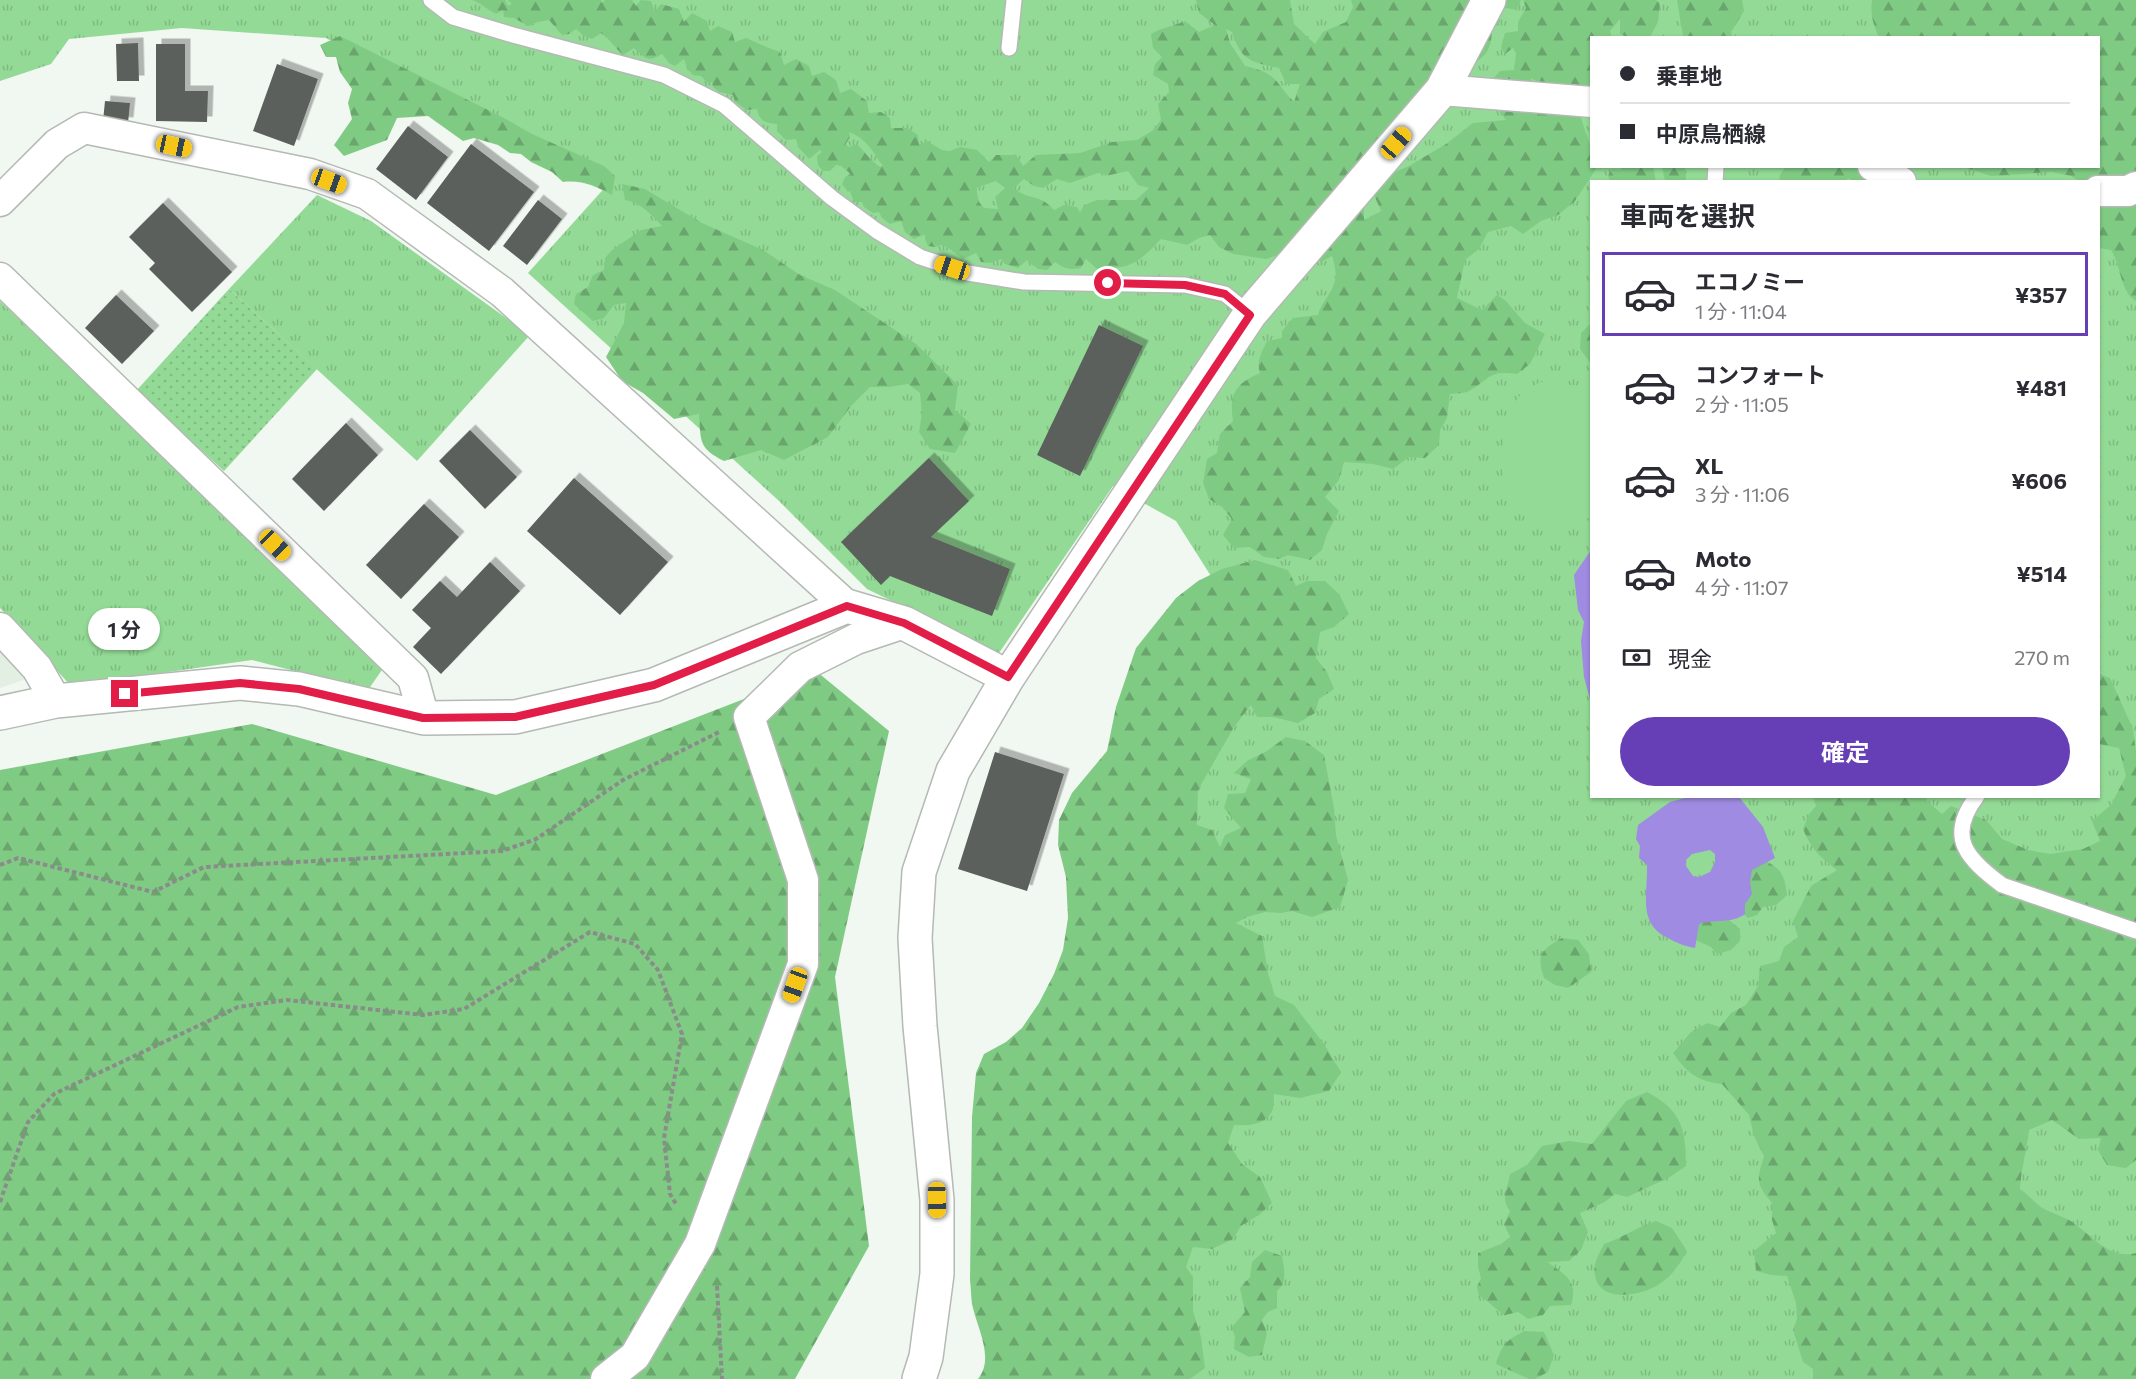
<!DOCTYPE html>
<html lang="ja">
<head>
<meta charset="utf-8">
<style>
	body { margin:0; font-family:Commissioner,"Noto Sans JP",sans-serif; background:#f7f7f7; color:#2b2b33; height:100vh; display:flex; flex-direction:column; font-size:22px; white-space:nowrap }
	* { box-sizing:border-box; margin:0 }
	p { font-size:20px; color:#7c7c81 }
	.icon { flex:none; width:33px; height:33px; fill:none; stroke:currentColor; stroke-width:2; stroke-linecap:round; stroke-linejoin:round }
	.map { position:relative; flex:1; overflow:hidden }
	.drawer { position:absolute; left:1590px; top:180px; width:510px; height:618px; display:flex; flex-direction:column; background:#fff; border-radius:0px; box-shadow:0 2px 4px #0004 }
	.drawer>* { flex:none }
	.hud { position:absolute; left:1590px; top:36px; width:510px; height:132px; border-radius:0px; box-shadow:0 2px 4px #0004; display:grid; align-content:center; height:132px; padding:0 30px; background:#fff }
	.end { position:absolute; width:27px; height:27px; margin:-14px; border:8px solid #e11d48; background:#fff; box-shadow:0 0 0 3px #fff }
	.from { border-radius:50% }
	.bubble { position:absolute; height:42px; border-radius:21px; background:#fff; box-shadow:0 2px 4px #0004; font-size:20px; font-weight:700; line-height:42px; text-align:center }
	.car { position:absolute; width:18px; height:36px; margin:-18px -9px; border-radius:8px; box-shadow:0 0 4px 2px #0007; background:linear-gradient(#f5c518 24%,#345 0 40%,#f5c518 0 76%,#345 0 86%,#f5c518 0) }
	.hud b { display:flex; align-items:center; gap:21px; height:57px; font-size:22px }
	.hud b+b { border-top:2px solid #e1e1e2 }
	.hud i { width:15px; height:15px; background:#2b2b33 }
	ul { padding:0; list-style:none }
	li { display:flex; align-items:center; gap:18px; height:84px; margin:0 12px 9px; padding:0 18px; border:3px solid transparent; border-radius:0px }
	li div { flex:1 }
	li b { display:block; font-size:22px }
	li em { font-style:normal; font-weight:700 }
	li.active { border-color:#663fb7 }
	li>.icon { width:54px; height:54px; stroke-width:1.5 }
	h2 { padding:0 30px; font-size:27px; line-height:72px }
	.pay { display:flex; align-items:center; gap:15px; height:66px; padding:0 30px; font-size:22px }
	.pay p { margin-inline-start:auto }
	.action { display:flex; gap:12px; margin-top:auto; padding:12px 30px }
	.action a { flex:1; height:69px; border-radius:36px; background:#663fb7; color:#fff; font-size:24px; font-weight:700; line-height:69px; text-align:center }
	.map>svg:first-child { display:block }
	.built { fill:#e3efe3 }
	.grass { fill:url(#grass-tufts); fill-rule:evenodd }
	.forest { fill:url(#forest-firs); fill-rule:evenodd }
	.garden { fill:url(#garden-dots) }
	.pitch { fill:#93da96 }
	.water { fill:#9f8be1; fill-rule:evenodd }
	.building { fill:#5b605b; filter:url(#shadow) }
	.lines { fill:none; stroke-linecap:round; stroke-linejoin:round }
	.service-casing { stroke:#b4b9b4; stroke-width:18 }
	.minor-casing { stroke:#b4b9b4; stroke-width:33 }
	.tertiary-casing { stroke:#b4b9b4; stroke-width:36 }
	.secondary-casing { stroke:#b4b9b4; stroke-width:36 }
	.path { stroke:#898d89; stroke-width:4; stroke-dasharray:4.5 3; stroke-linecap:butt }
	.service { stroke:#fff; stroke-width:15 }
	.minor { stroke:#fff; stroke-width:30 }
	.tertiary { stroke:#fff; stroke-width:33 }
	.secondary { stroke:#fff; stroke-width:33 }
	.route { stroke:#e11d48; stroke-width:8 }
</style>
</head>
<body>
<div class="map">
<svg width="2136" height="1379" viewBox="0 0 2136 1379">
	<defs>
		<pattern id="grass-tufts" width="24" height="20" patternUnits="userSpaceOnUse" patternTransform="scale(1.5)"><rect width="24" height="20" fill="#93da96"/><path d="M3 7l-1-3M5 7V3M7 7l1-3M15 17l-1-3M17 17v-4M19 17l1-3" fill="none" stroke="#7fbb81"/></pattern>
		<pattern id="forest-firs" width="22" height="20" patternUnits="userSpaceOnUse" patternTransform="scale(1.5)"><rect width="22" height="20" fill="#80cb84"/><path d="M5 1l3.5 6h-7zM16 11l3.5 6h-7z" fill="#69a56c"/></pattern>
		<pattern id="garden-dots" width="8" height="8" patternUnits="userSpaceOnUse" patternTransform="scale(1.5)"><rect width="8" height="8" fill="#93da96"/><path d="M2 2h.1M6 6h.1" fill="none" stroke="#7fbb81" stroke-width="1.8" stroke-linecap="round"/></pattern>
		<filter id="shadow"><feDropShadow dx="5.5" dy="-5.5" stdDeviation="0" flood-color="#0004"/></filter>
	</defs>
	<rect width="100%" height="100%" fill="#f1f7f1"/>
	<!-- built -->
	<path class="built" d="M0,645L29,678L0,688Z"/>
	<!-- grass -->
	<path class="grass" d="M0,0H2136V1379H1059L1230,606L1176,521L1113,486L999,653L867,589L778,500L528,273L609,183L326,38L182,28L69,39L51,64L0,81ZM1592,38H2098V166H1592ZM1592,182H2098V796H1592Z
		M317,195L371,221L530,335L417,461L229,289Z
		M0,301L384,667L368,690L252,660L71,686L0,608Z"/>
	<!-- forest -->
	<path class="forest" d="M472,0H505L508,6L512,4L508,0H601L602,3L605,0H632L636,6L641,0L651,1L655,11L661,4L679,9L684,22L692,13L707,21L710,31L718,26L732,32L735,42L746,38C758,43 767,48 780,52L784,65L796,59L809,66L812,76L824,72L836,80L840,93L851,89L867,101L869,113L881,112L890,118L891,128H907L918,135L919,145L927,141L942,150L950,151L960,147L977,150L989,162L996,155H1016L1023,166L1036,155L1080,153L1112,142L1137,140L1152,131L1161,120L1158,104L1169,92L1168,84L1153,75L1155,64L1162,57L1153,48L1151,34C1162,27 1173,27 1185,21L1199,32L1215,25L1199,13L1196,0H1290L1294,24L1315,44L1323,32L1346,22L1353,7L1351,0H1521L1517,10L1507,8L1499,10L1500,22L1492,30C1491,50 1487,56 1469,66L1364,194V220L1381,211L1371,188L1390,174L1409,166L1446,144L1473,123L1506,120L1496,107L1490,82L1500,71L1514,70L1516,53L1513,48L1505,54L1501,47L1505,33L1518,31V22L1526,8L1523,0H1656L1660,3L1658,22L1650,37H1627L1620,34V19L1610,31L1612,37L1592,38L1591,92L1554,91L1531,78L1533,87L1581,118L1590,145L1592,166L1595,167L1596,169L1575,201L1558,215L1541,221L1523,234L1511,226L1488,232L1479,249L1465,260L1457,298L1482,310L1497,295L1505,300L1525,323L1545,334L1530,364L1517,374C1487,370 1491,379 1469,391C1464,394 1456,393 1450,394L1447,418L1440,430L1439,445L1425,458L1409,457L1393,469L1373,464L1344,462L1339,480L1325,497L1339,511L1327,534L1322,550L1310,560L1288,555L1279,559L1264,557L1250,547L1234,548L1223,535L1232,519L1222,507L1209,499L1203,483L1207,459L1217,453L1220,434L1233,421C1229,394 1235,384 1260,373C1256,362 1262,351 1267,341L1282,338V331L1293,318L1318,315C1321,302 1333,293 1335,280C1337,272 1334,263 1332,256L1321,262L1311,256L1281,254L1266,259L1233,254L1219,247L1210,235L1199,238L1187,245L1161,239C1137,264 1132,268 1097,269L1086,259L1081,268C1070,270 1064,269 1055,262L1047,270L1038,269L1027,260L1018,268L1005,264L1001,259L990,263L981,262L976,253L963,259C955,254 950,247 940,245L935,247L928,246L925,239V234L914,239L905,232L901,221L890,224L882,218L879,212L873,213L864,207L862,202H854L850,191L848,192L842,184L845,177L851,174L841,166L836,165L830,171H823L818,165L817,156L822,152L820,150L809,159L798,147L796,139L786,140L777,131V124C765,123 759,121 757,109L747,110L735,102L733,95L719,92L713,87V82L708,83L701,76L693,75L687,68L684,59L675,66L669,63L662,54C648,63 645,58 634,48L623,55C615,48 610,39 601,33L592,39L584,36L576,29L569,34L562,35L549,20L538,22L528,26L514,18L504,17L503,10L496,14C487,10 482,3 472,0ZM1226,29L1232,32C1241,61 1251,62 1279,68L1286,84H1300L1294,102C1273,80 1279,74 1245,66L1230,43ZM849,132C859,136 865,141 872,150C876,155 878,161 883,165L880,167C870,160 865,152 857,144L850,147L845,145L850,137ZM1128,171L1138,185L1149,188L1136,200H1097L1084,205L1080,213L1077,207L1064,205L1054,210C1040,193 1029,201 1014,188L1024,179L1034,186L1043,188L1057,179L1070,183L1098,173L1110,175ZM996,181L1005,188L995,197L998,209L984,208L979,202L976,188Z
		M1677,0H1742L1744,11L1731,32L1732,37H1686L1683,36Z
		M1872,0H2136V301C2120,292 2121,265 2111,250L2099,248L2098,182L2079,181L2071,176L2052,172L1991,176L1964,167L2098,166V38L1879,37C1873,24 1870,14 1872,0Z
		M340,36L504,118L532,134L604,166L615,176L612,195C595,186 583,180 563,182L552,172L531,162L521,154L510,153L498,145L474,138L463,141L428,116L397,118L387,140L344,156L334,145L352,119L348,103L352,89L340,72L336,57H326L320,45Z
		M1786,166L1855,167L1876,181H1852L1848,178L1845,182H1779L1780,175Z
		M1622,167H1653L1656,181H1610L1608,176L1612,169L1620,170Z
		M1662,167H1685L1686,181H1665Z
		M622,184L645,189L702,223L763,250L800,275L835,290L916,344L958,385L955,410L971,424L955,453L930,449L919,432L922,413L920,393L908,384L889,387H870L851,406L828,437L784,460L761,450L724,461C698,448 701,441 699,414L674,419L643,393L622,381L606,357L624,323L626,303L614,305L604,318L593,321L574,304L576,294L588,287L593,275L604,270L605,258L612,250L641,230L662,226C652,215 640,202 625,200Z
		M1591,323L1592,360L1589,361L1580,349L1581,333Z
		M1255,560L1288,570L1296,586L1307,581H1325L1339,594L1349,614L1334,627L1320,632L1316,658L1327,672L1334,689L1319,699L1315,713L1298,723L1273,717H1257L1251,705L1234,727L1198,790L1197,825L1212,830L1220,847L1225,835L1241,828L1224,808L1228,794L1245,793L1251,779L1234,773L1247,761L1267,751L1286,737L1305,741L1324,755L1334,808L1336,835L1348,880L1340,907L1312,917L1292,911L1281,913L1265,912L1247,917L1236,923L1262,936L1268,973L1275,996L1294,1005L1324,1044L1341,1072L1329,1091L1300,1098L1274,1094C1274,1098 1274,1104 1273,1109C1267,1125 1249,1126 1234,1125L1228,1143L1242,1164L1260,1177L1272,1203L1259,1215L1241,1226L1233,1239L1212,1249L1193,1247L1186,1267L1193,1277V1311L1201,1337L1205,1368L1190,1379H978C995,1358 977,1328 972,1304C971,1297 971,1288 970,1280L972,1117L976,1073L984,1054L1006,1042L1022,1028L1039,1003L1054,974L1063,950L1068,918L1066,877L1058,845L1059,820L1072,793L1107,751L1116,707L1136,648L1176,598L1198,581L1222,569Z
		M816,671L889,731L835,977L869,1246L795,1379H0V770L252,724L496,795Z
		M2099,674L2110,678L2133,729L2136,752V1160L2126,1168L2107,1165L2098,1150L2101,1138L2079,1139L2052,1120L2029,1130C2027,1150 2021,1169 2020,1189C2028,1194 2034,1202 2041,1207C2052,1214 2065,1216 2075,1224C2093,1237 2111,1260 2136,1253V1379H1813V1369L1803,1362L1793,1330L1797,1319L1796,1303L1787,1276L1771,1275L1756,1271L1754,1251L1776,1233L1772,1220V1203C1755,1183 1757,1180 1764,1156L1754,1136L1749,1115L1722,1084C1697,1081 1687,1073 1673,1053L1691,1032L1707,1023L1720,1027L1731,1013L1746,1005L1758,986L1760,966L1779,961L1784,947L1798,937L1793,921L1811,886L1837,870C1819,856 1812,850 1803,829L1809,814L1816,806L1813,797H1926L1927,801L1942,814L1951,806L1986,820L2002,839L2028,850L2050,854L2083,849L2100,841L2092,821L2111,805L2126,776L2119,748L2099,744Z
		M1759,857C1780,869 1784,870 1787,895L1776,905L1763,907L1757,915L1748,918L1736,907L1743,868Z
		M1723,915L1740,929V941L1731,950L1717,954L1711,947L1691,938L1694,925Z
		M1562,938L1578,940L1589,954L1591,972L1568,988L1555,985L1544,978C1536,954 1541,950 1562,938Z
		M1647,1092C1682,1110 1686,1130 1686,1166L1670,1177L1627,1197L1615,1194L1605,1202L1580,1213L1588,1232L1581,1250L1569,1261L1548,1262C1564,1275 1579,1280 1571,1305L1550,1306L1543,1315L1528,1319L1518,1312L1505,1315C1494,1309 1490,1301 1479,1296L1477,1287L1481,1278L1478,1267V1253L1501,1244L1510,1237L1504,1224L1510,1211C1500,1200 1508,1187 1510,1174L1527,1165L1542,1146L1569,1141L1592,1144L1626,1101Z
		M1656,1221L1672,1228L1687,1251C1680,1263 1674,1274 1661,1283C1645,1295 1599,1305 1595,1275C1593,1263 1599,1254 1604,1244C1622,1238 1637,1227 1656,1221Z
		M1265,1250L1282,1256C1284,1269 1288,1282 1277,1291V1308L1268,1312L1262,1320L1267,1333L1262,1355L1249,1357L1234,1349L1235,1337L1232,1327L1245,1312L1240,1288L1250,1277L1252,1262Z
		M1524,1331L1544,1332L1554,1355L1548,1372L1535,1379H1529L1496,1364C1502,1344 1506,1341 1524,1331Z"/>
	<!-- garden -->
	<path class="garden" d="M229,289L317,369L224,471L136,391Z"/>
	<!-- pitch -->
	<path class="pitch" d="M1541,382L1591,387V517C1578,522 1557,533 1542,529C1525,525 1503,486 1502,469C1501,453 1509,416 1516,401C1521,392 1532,386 1541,382Z"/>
	<!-- water -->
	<path class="water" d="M1591,550V703L1584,677L1581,641L1584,622L1578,610L1574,575Z
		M1689,797H1739L1763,827L1775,858L1752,870L1750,882L1752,894L1745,904V914C1732,924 1714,919 1699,924L1695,948C1684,946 1677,943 1668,938C1637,924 1648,893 1647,865L1639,858L1640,846L1636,839L1638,825L1670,802ZM1710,850L1715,854V862L1710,872L1699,877L1693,876L1686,866V860L1692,854Z"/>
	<!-- building -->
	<path class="building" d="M138,43L139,81H117L116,44Z
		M156,44H185V91H208L207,122L156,121Z
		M277,64L318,79L294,146L253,131Z
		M105,101L130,103L128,123L103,121Z
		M408,126L448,157L416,200L376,169Z
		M471,144L534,192L489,251L427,203Z
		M538,200L562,219L527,265L503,246Z
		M163,203L232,272L192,312L149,269L155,263L129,237Z
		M116,295L154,331L122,364L85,328Z
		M1099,325L1143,346L1080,476L1037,455Z
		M346,423L378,455L324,511L292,479Z
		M470,430L517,477L485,509L439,461Z
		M929,458L969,501L931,537L1010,569L992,616L890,576L881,585L841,542Z
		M574,478L668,562L620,615L527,531Z
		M424,504L459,537L401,599L366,565Z
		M490,562L520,591L441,674L413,647L431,628L412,610L440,581L457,597Z
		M995,752L1064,774L1027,891L958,869Z"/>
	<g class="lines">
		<defs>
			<path id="service" d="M431,0L453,17L513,35L664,75L724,105L832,198L877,231L920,257L968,273L1024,282L1185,285L1225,294L1250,314
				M1009,48L1014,0
				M1715,182L1716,166
				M1977,796C1945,838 1968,859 2002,885L2136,931"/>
			<path id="minor" d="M1442,90L1592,102
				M1873,166L1901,182
				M2098,191H2128L2136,187
				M0,201L57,144L84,128L310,174L367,194L502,292L847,606
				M0,278L413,678L424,718
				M0,628L37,668L56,701
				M606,1379L635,1356L700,1244L803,964V880L749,717L800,667L856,639L904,623"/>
			<path id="tertiary" d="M919,1379L926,1357L937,1274V1200L920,1026L915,938L919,872L953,771L1008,677L1250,314L1442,90L1489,0"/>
			<path id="secondary" d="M0,713L56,701L240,683L299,689L424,718L515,717L654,685L847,606L904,623L1008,677"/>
		</defs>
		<!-- service casing -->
		<use href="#service" class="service-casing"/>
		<!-- minor casing -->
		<use href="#minor" class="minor-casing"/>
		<!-- tertiary casing -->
		<use href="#tertiary" class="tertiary-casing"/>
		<!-- secondary casing -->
		<use href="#secondary" class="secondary-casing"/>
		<!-- path -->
		<path class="path" d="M0,865L18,858L153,892L204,867L502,851L536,839L623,780L719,732
			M0,1202L28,1122L54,1094L238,1007L287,1000L423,1015L464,1009L590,932L635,944L658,970L682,1034L664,1138L670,1194L676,1204
			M717,1286L722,1379"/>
		<!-- service -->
		<use href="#service" class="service"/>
		<!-- minor -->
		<use href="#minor" class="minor"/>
		<!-- tertiary -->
		<use href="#tertiary" class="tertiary"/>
		<!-- secondary -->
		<use href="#secondary" class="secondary"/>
	</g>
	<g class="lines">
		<!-- route -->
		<path class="route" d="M125,694L240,683L299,689L423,718L515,717L654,685L847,606L904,623L1008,677L1250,315L1225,294L1185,285L1108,283"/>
	</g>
</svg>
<i class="end from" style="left:1108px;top:283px"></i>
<i class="end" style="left:125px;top:694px"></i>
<div class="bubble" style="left:88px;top:608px;width:72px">1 分</div>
<i class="car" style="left:1396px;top:143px;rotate:41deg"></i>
<i class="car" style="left:174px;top:146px;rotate:102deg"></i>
<i class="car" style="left:329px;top:181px;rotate:110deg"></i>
<i class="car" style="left:952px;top:268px;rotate:288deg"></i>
<i class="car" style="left:275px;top:545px;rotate:134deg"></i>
<i class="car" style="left:795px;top:985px;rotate:200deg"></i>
<i class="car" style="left:937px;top:1200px;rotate:179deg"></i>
<div class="hud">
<b><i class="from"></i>乗車地</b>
<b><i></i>中原鳥栖線</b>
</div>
<section class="drawer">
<h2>車両を選択</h2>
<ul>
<li class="active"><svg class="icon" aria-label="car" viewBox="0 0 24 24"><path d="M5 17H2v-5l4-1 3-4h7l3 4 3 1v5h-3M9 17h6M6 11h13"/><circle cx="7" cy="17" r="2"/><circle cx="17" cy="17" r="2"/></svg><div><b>エコノミー</b><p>1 分 · 11:04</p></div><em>¥357</em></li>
<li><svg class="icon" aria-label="car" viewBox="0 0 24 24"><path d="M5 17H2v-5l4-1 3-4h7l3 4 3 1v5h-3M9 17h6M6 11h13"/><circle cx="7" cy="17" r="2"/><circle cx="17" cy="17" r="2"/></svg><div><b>コンフォート</b><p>2 分 · 11:05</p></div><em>¥481</em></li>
<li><svg class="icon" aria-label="car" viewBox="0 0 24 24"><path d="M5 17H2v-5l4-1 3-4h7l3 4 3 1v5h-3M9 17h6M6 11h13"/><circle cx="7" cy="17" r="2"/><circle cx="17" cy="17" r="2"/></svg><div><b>XL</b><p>3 分 · 11:06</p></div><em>¥606</em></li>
<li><svg class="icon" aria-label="car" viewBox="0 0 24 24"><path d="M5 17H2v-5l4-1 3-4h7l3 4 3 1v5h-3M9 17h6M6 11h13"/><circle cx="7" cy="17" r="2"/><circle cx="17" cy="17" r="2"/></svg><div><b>Moto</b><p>4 分 · 11:07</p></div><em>¥514</em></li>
</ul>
<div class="pay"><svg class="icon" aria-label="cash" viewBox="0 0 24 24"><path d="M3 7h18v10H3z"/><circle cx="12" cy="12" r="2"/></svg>現金<p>270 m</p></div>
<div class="action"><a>確定</a></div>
</section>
</div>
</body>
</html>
